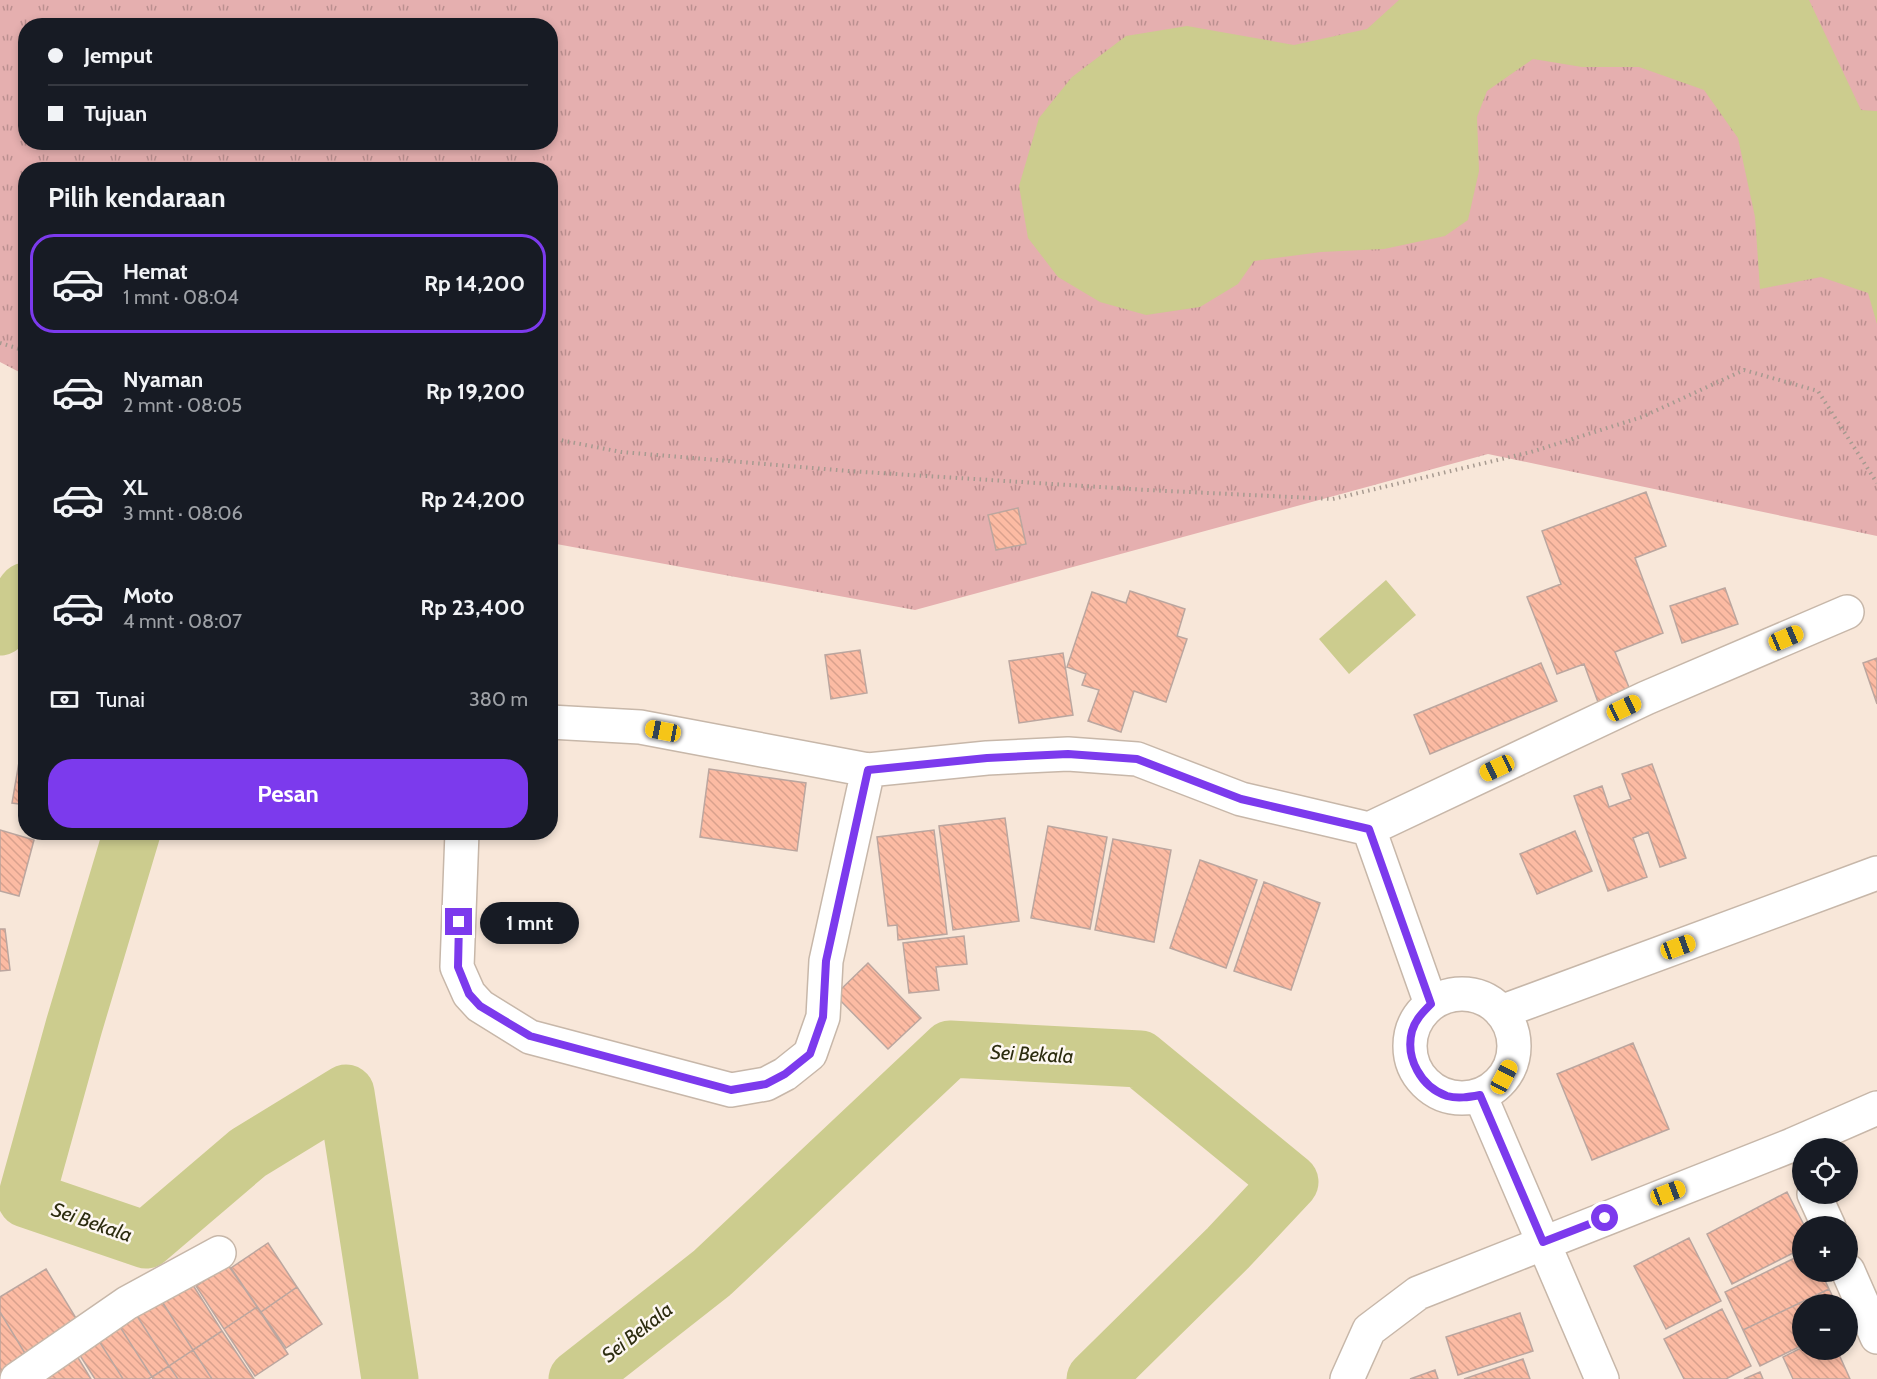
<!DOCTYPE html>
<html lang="id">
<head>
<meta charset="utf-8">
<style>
	body { margin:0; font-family:Cabin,sans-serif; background:#20242c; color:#f1f3f6; height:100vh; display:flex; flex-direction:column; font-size:22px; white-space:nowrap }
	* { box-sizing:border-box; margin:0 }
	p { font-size:20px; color:#9ea1a6 }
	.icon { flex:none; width:33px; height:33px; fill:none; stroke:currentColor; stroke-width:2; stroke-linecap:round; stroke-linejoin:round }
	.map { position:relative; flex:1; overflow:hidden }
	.side { position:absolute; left:18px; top:162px; width:540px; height:678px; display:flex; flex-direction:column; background:#171b24; border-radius:24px; box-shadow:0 3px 9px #0003 }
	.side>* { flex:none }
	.hud { position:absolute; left:18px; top:18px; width:540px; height:132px; border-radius:24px; box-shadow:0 3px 9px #0003; display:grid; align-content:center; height:132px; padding:0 30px; background:#171b24 }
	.fabs { position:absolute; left:1792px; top:1138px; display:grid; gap:12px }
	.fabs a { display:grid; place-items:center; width:66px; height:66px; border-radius:50%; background:#171b24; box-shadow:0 3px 9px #0003; font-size:30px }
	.end { position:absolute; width:27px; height:27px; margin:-14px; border:8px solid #7c3aed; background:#fff; box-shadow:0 0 0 3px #fff }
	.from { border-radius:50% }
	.bubble { position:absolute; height:42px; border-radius:21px; background:#171b24; box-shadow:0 3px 9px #0003; font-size:20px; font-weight:800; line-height:42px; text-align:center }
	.car { position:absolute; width:18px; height:36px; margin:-18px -9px; border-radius:8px; box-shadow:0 0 4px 2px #0007; background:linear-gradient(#f5c518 24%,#345 0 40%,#f5c518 0 76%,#345 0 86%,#f5c518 0) }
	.hud b { display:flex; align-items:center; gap:21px; height:57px; font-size:22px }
	.hud b+b { border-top:2px solid #363941 }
	.hud i { width:15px; height:15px; background:#f1f3f6 }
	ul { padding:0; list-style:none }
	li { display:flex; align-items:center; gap:18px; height:99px; margin:0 12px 9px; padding:0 18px; border:3px solid transparent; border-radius:24px }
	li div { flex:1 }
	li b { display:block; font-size:22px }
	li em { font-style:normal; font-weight:800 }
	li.on { border-color:#7c3aed }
	li>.icon { width:54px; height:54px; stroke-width:1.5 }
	h2 { padding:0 30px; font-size:27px; line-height:72px }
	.pay { display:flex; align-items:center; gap:15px; height:66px; padding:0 30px; font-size:22px }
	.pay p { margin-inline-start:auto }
	.cta { display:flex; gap:12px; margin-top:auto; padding:12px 30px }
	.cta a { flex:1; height:69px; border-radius:24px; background:#7c3aed; color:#fff; font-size:24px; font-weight:800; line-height:69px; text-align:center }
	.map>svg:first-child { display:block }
	.grass { fill:url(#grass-tufts); fill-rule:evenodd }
	.water { fill:#cccc8e }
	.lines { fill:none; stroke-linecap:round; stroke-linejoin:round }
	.river { stroke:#cccc8e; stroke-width:57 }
	.building { fill:url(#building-back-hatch); stroke:#bba69f; stroke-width:1.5 }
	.minor-casing { stroke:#c7b7a9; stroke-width:36 }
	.path { stroke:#a79a90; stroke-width:4; stroke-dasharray:1.5 4.5; stroke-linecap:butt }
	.minor { stroke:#fff; stroke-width:33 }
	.route { stroke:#7c3aed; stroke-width:8 }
	.labels { text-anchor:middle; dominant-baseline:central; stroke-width:5; stroke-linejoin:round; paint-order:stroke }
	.water-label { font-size:20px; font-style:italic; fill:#2c2c0f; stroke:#fdf7f1 }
</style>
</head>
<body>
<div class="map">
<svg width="1877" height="1379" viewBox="0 0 1877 1379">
	<defs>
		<pattern id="grass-tufts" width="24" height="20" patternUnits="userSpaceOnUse" patternTransform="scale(1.5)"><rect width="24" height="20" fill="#e5afaf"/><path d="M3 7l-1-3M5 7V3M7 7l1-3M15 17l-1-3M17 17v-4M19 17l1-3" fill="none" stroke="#bb8f8f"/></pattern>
		<pattern id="building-back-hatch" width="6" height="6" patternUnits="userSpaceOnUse" patternTransform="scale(1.5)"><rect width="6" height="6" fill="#fcbba3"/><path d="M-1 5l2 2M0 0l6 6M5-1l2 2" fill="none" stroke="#d9a18d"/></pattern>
	</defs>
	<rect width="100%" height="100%" fill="#f8e7d9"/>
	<!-- grass -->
	<path class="grass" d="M0,0H1877V536L1488,454L915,610L551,543L550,170H26L25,375L0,362ZM26,26H550V142H26Z"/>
	<!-- water -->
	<path class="water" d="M1399,0H1809L1861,110L1877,111V324L1868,293L1821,277L1760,289L1755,217L1738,138L1704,90L1639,67H1582L1533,59L1487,91L1477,117L1479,171L1468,220L1445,236L1384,249L1321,252L1254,261L1238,284L1200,307L1146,315L1100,302L1058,277L1028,238L1019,186L1039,118L1072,77L1126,36L1187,26L1294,45L1367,29Z
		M1386,580L1416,615L1349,674L1319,639Z"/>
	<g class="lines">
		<!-- river -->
		<path class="river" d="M0,627L26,591
			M132,832L74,1026L26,1199L146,1240L248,1153L346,1093L390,1379
			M577,1379L712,1273L950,1049L1140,1059L1290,1182L1228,1248L1095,1379"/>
	</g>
	<!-- building -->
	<path class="building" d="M1646,492L1666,546L1635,558L1663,633L1615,652L1630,690L1598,702L1584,664L1557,674L1527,597L1561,584L1542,531Z
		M1018,508L1026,544L996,550L988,515Z
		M1725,588L1738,624L1682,643L1670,606Z
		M1130,591L1185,609L1177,636L1187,639L1166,702L1134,691L1121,732L1088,721L1099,690L1082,685L1086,674L1067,667L1092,592L1126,603Z
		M860,650L867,693L831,699L825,655Z
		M1063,653L1073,715L1019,723L1009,661Z
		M1877,658V704L1863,663Z
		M1541,663L1557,701L1430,754L1414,715Z
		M19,762L26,763V805L12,803Z
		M1652,764L1686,858L1660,867L1648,832L1633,838L1647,877L1608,891L1574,796L1602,786L1609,807L1631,799L1622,774Z
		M709,769L806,783L797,851L700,837Z
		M1005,818L1019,921L953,930L939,826Z
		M1048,826L1107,837L1090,929L1031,918Z
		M0,830L34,840L19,896L0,891Z
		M934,830L947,934L898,940L897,925L888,926L877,837Z
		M1575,831L1592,871L1537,894L1520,854Z
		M1113,839L1171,850L1154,942L1095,930Z
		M1200,860L1257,880L1226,968L1170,948Z
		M1264,882L1320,903L1291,990L1234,971Z
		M0,929H5L10,970L0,971Z
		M964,936L967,964L936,967L939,990L909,993L903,943Z
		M868,963L921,1018L888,1049L835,995Z
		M1633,1043L1669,1129L1592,1160L1557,1074Z
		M1787,1192L1805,1227H1803V1248L1732,1284L1707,1234Z
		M1689,1238L1721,1301L1666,1329L1634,1266Z
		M268,1243L297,1287L261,1312L231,1268Z
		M1803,1254V1272H1821L1829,1289L1743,1330L1725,1292Z
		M228,1265L257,1307L224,1329L196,1286Z
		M46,1269L82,1328L29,1360L0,1312V1297Z
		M191,1282L222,1331L193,1350L162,1302Z
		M297,1287L322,1324L286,1348L261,1312Z
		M1829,1289L1837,1305H1803V1345L1760,1366L1743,1330Z
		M156,1292L193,1350L169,1366L132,1308Z
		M257,1307L288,1354L255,1376L224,1329Z
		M132,1308L169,1366L152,1377L115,1319Z
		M1722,1309L1751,1366L1726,1379H1684L1664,1339Z
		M0,1312L29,1360L0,1378Z
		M1520,1313L1533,1351L1458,1375L1446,1337Z
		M115,1319L152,1377L148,1379H123L94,1333Z
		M222,1331L254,1379H212L193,1350Z
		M94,1333L123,1379H95L74,1346Z
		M1803,1347V1350H1837L1850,1379H1793L1783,1357Z
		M193,1350L212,1379H178L169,1366Z
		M77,1356L91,1379H40Z
		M1523,1359L1530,1379H1464Z
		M169,1366L178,1379H153L152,1377Z
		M1435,1370L1438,1379H1410Z
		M1760,1372L1763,1379H1744Z"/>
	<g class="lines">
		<defs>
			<path id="minor" d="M550,722L640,727L868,770L987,758L1068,754L1137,759L1241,799L1369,829L1646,698L1847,612
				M1369,829L1431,1004
				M462,832L457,967L469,994L480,1006L530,1037L731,1090L766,1084L785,1074L810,1054L823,1017L826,961L868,770
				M1410 1046a52 52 0 1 1 104 0a52 52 0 1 1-104 0Z
				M1501,1012L1877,873
				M1480,1095L1602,1379
				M1814,1194L1829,1227
				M1848,1271L1877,1337
				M17,1379L127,1303L219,1253
				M1347,1379L1369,1330L1418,1293L1792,1145L1877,1108"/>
		</defs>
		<!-- minor casing -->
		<use href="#minor" class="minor-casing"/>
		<!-- path -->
		<path class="path" d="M0,343L26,351
			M550,438L621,452L848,471L1147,490L1333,499L1531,452L1642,417L1744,370L1818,391L1877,483"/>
		<!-- minor -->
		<use href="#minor" class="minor"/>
	</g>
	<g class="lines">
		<!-- route -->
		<path class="route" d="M459,922L458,967L469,994L480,1006L530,1036L731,1090L766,1084L785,1074L810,1054L823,1017L826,961L868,770L987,758L1068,754L1137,759L1241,799L1369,829L1431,1004C1423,1012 1415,1020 1412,1031C1405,1058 1421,1087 1447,1096C1458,1099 1469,1097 1480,1095L1543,1242L1605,1218"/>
	</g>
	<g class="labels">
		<!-- water labels -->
		<g class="water-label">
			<text transform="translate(1032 1054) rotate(3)">Sei Bekala</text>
			<text transform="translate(92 1222) rotate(19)">Sei Bekala</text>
			<text transform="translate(637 1332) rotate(-38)">Sei Bekala</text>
		</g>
	</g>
</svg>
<div class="fabs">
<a><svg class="icon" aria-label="locate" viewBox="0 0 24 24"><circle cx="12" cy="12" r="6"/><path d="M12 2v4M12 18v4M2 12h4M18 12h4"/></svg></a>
<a>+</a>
<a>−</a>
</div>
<i class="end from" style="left:1605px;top:1218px"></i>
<i class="end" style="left:459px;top:922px"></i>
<div class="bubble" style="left:480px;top:902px;width:99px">1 mnt</div>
<i class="car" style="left:1786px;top:638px;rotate:67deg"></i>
<i class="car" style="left:1624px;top:708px;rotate:65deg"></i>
<i class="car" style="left:663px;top:731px;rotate:281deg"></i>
<i class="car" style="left:1497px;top:768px;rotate:245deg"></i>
<i class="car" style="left:1678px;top:947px;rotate:70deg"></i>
<i class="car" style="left:1504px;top:1077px;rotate:28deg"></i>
<i class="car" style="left:1668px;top:1193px;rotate:69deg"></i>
<div class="hud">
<b><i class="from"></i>Jemput</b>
<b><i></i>Tujuan</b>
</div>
<section class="side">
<h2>Pilih kendaraan</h2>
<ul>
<li class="on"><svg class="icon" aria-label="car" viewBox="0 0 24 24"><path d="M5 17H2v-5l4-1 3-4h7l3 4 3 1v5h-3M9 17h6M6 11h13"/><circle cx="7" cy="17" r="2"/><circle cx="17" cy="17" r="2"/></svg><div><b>Hemat</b><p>1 mnt · 08:04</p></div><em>Rp 14,200</em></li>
<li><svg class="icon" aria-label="car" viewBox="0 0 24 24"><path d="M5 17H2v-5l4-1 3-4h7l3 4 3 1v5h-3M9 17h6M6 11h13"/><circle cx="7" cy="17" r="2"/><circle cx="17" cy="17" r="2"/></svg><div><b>Nyaman</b><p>2 mnt · 08:05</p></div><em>Rp 19,200</em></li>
<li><svg class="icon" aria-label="car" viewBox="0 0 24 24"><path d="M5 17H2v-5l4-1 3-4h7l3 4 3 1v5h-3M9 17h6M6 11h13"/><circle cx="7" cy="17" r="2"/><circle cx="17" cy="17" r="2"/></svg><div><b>XL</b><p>3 mnt · 08:06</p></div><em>Rp 24,200</em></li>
<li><svg class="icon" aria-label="car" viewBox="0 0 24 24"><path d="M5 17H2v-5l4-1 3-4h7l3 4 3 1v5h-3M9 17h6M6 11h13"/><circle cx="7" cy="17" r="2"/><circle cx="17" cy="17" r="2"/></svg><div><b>Moto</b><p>4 mnt · 08:07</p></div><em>Rp 23,400</em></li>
</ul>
<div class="pay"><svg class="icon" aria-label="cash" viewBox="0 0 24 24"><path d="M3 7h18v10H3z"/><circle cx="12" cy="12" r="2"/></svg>Tunai<p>380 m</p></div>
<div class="cta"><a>Pesan</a></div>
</section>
</div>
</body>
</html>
